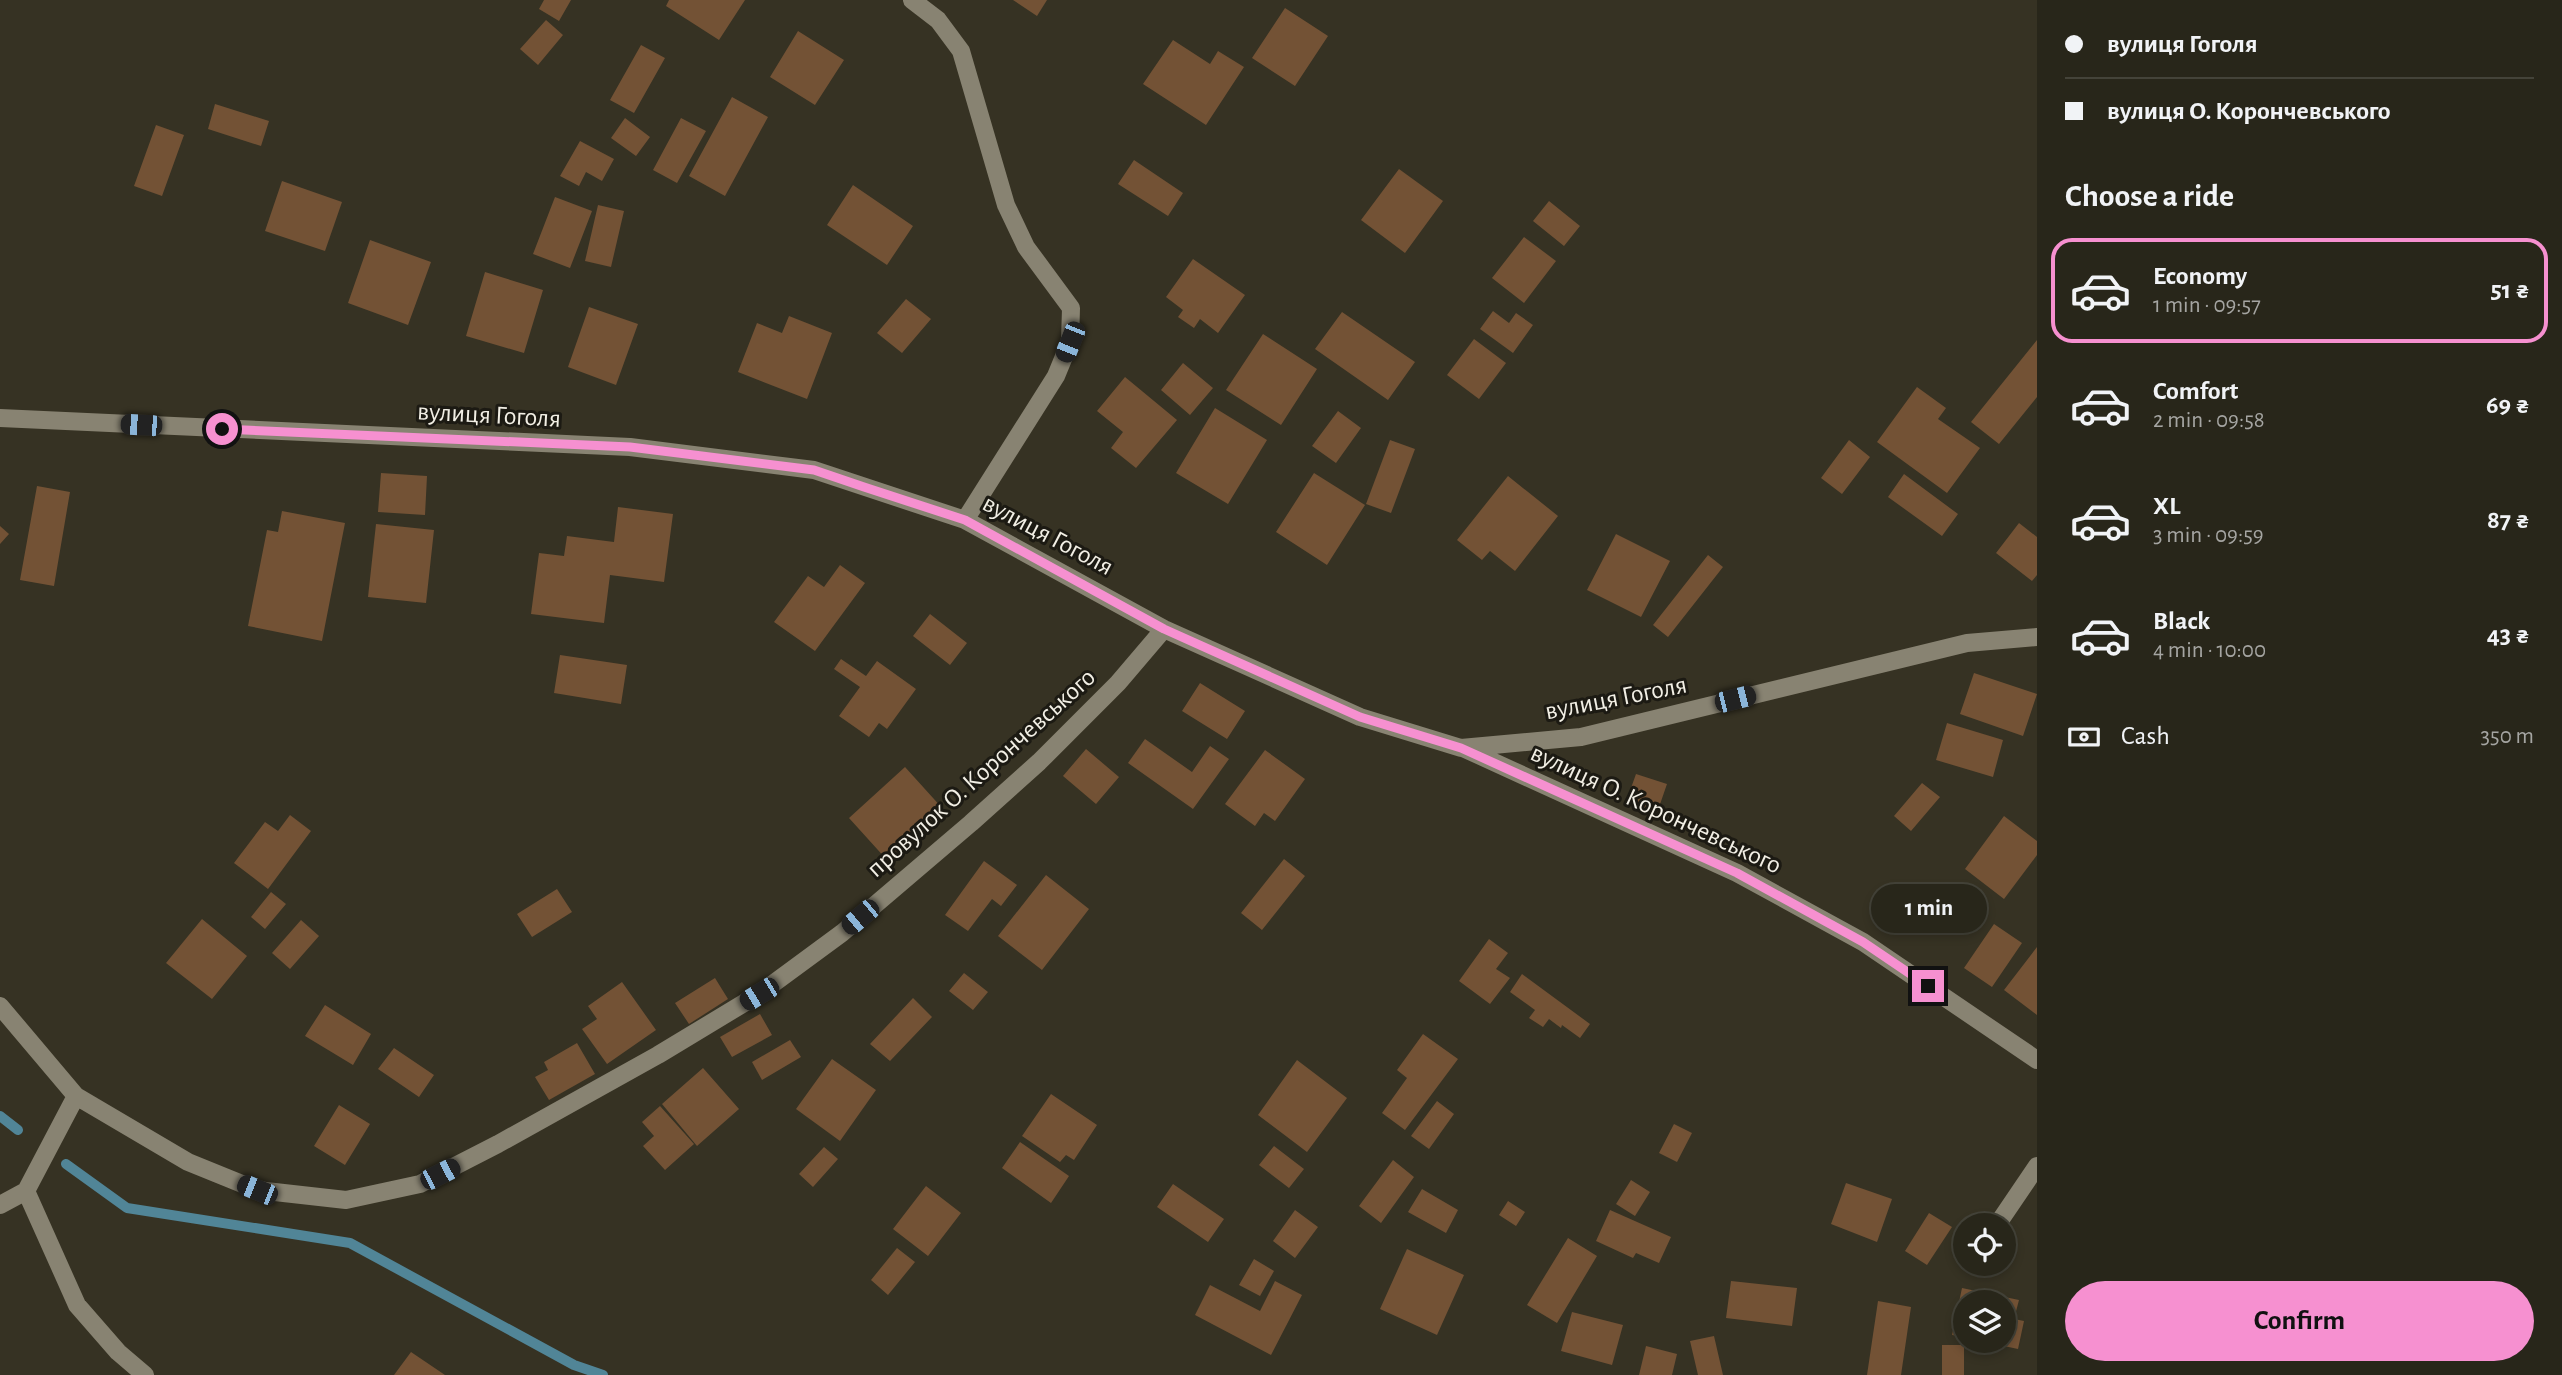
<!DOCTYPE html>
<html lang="en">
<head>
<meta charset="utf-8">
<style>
	body { margin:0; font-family:"Alegreya Sans",sans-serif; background:#343227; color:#f1f3f6; height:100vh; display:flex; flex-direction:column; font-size:26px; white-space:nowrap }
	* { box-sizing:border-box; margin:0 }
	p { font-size:23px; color:#a5a5a2 }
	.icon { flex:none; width:38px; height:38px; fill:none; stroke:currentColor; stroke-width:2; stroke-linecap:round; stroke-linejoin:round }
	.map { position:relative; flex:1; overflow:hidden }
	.drawer { display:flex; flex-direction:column; background:#28261a; width:525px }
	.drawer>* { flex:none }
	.top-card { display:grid; align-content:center; height:154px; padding:0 28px; background:#28261a }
	.tools { position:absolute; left:1953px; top:1213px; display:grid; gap:14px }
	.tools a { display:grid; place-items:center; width:63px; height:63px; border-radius:50%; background:#28261a; box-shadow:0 4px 10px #0003,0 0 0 2px #444339; font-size:35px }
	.end { position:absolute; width:32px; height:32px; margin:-16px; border:9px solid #f690d0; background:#111; box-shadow:0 0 0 4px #111 }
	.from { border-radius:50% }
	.bubble { position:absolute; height:49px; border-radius:24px; background:#28261a; box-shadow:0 4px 10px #0003,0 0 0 2px #444339; font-size:23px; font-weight:700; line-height:49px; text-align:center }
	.car { position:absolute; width:21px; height:42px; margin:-21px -10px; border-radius:9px; box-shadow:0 0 5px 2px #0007; background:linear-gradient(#222 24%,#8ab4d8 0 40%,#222 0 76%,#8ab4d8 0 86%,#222 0) }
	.top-card b { display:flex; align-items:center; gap:24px; height:66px; font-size:26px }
	.top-card b+b { border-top:2px solid #444339 }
	.top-card i { width:18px; height:18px; background:#f1f3f6 }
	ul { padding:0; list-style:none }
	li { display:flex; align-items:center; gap:21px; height:105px; margin:0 14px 10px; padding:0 14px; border:4px solid transparent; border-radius:21px }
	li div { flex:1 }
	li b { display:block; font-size:26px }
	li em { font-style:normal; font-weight:700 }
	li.selected { border-color:#f690d0 }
	li>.icon { width:63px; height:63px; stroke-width:1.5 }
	h2 { padding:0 28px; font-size:32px; line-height:84px }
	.pay { display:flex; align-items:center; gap:18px; height:77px; padding:0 28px; font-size:26px }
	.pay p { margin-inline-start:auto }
	.action { display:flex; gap:14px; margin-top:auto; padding:14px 28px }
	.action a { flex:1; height:80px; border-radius:42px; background:#f690d0; color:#111; font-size:28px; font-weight:700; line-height:80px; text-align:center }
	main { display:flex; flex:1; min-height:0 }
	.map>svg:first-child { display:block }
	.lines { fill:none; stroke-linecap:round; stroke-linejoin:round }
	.stream { stroke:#518597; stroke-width:10 }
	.building { fill:#735235 }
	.minor { stroke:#888372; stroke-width:18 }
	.route { stroke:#f690d0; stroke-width:9 }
	.labels { text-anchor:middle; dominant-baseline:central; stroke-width:6; stroke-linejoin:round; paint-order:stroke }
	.street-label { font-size:26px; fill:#f2efe5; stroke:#1c1a13 }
</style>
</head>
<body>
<main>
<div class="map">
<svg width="2037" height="1375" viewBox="0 0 2037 1375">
	<rect width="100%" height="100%" fill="#363223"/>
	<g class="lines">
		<!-- stream -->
		<path class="stream" d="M0,1116L18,1130
			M66,1164L127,1208L350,1243L574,1365L603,1375"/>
	</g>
	<!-- building -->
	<path class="building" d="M544,0H571L559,21L539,9Z
		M669,0H745L719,40L666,6Z
		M1013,0H1047L1037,16Z
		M1285,8L1328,36L1295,86L1252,58Z
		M546,20L563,35L538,65L520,49Z
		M798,31L844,60L815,105L770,77Z
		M1173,40L1210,64L1218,51L1244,67L1206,125L1143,84Z
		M641,45L665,58L634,113L610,100Z
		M732,97L768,117L725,196L689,176Z
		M215,104L269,121L261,146L208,129Z
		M625,118L650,137L636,156L611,138Z
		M681,118L706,131L677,183L653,170Z
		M156,125L184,135L162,196L134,186Z
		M580,141L614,159L602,181L586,172L579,186L560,176Z
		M1134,160L1183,193L1168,216L1118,184Z
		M1399,169L1443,201L1405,253L1361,220Z
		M282,181L342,202L325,251L265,231Z
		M853,185L913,226L887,265L827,225Z
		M555,197L592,211L570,268L533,254Z
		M1549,201L1580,226L1564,246L1533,221Z
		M598,205L624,211L611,267L585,261Z
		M1524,237L1556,261L1524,303L1492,278Z
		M370,240L431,262L408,325L348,303Z
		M1193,259L1245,295L1218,333L1200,319L1194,328L1178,317L1183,310L1166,297Z
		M485,272L543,290L524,353L466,336Z
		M906,299L931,319L902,353L877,333Z
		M589,307L638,324L616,385L568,367Z
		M1493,311L1509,323L1516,313L1533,325L1513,353L1480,329Z
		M1342,312L1415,362L1388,400L1315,349Z
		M789,316L832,333L807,399L738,372L757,323L782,333Z
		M1263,334L1317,369L1281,425L1226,390Z
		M1474,339L1506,363L1479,399L1447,375Z
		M2037,340V397L1999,444L1971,422Z
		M1183,363L1213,388L1190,415L1161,390Z
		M1125,377L1177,420L1136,468L1111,448L1123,432L1097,411Z
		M1917,387L1946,408L1938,419L1980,448L1947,493L1877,442Z
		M1215,408L1267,440L1228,504L1176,473Z
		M1338,411L1361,428L1336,463L1312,446Z
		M1390,440L1415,449L1391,513L1366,504Z
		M1849,440L1870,457L1842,494L1821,478Z
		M381,473L427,476L425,515L378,512Z
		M1314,473L1365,505L1327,565L1276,532Z
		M1904,474L1958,514L1942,536L1888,497Z
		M1508,476L1558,516L1515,571L1490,551L1482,560L1457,540Z
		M37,486L70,492L54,586L20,580Z
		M618,507L673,514L664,582L610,575L604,623L531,614L539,553L564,556L567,536L614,542Z
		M282,511L345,523L322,641L248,626L267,530L278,532Z
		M2019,523L2037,537V575L2032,581L1996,553Z
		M376,524L434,530L426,603L368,597Z
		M0,526L9,534L0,544Z
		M1616,534L1670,561L1641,617L1587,590Z
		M1708,555L1723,567L1668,637L1653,625Z
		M840,565L865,583L815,651L774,622L808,576L824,587Z
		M930,614L967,643L950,665L913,636Z
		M560,655L627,665L621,704L554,693Z
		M841,659L866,676L877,661L916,689L887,729L879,723L869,737L839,716L860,687L834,669Z
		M1974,673L2037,694L2023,736L1960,714Z
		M1200,683L1245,711L1227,739L1182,711Z
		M1947,723L2003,740L1993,777L1936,760Z
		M1145,739L1192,772L1210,746L1229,759L1193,809L1128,763Z
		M1086,749L1119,777L1096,804L1063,776Z
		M1265,750L1305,779L1275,821L1264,813L1255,826L1225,804Z
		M905,767L943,809L887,860L849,818Z
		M1636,774L1667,784L1657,813L1626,802Z
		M1922,783L1940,797L1911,831L1894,816Z
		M290,815L311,831L268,889L234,863L265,822L278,831Z
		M2004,816L2037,841V855L2004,899L1965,869Z
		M1284,859L1305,876L1262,930L1241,913Z
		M984,861L1017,885L1001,906L992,899L968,931L945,915Z
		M1046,875L1089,909L1042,970L998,936Z
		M557,889L572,912L532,937L517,914Z
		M271,892L286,904L265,929L251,917Z
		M202,919L247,956L212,999L166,963Z
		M301,920L319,936L290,969L272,953Z
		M1994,924L2022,943L1992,987L1964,968Z
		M1489,939L1508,953L1496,969L1510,978L1490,1004L1459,981Z
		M2037,947V1015L2004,990Z
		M964,973L988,992L973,1010L949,991Z
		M1522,974L1590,1024L1580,1038L1562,1025L1561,1028L1549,1019L1543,1027L1529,1018L1535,1010L1510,992Z
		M715,978L728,999L689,1024L675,1003Z
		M622,982L656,1030L607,1064L582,1029L597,1019L588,1006Z
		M913,998L932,1017L890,1061L870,1044Z
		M325,1005L371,1034L353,1065L305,1036Z
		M760,1014L772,1035L732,1057L720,1037Z
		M1423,1034L1458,1059L1405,1130L1382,1113L1407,1078L1397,1070Z
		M790,1040L801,1057L762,1080L752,1062Z
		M577,1043L595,1074L549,1100L535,1077L548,1070L544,1062Z
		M394,1048L434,1075L419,1097L378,1069Z
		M832,1059L876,1090L840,1141L796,1109Z
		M1297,1060L1347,1098L1307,1152L1258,1115Z
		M703,1068L739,1109L697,1146L662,1104Z
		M1051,1094L1097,1125L1074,1160L1066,1155L1060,1162L1022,1136Z
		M1437,1101L1454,1114L1429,1149L1411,1136Z
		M339,1105L370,1124L345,1165L314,1146Z
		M660,1106L694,1144L665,1170L643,1146L654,1136L642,1122Z
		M1674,1124L1692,1133L1677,1162L1659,1153Z
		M1020,1142L1069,1176L1051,1203L1002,1168Z
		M1274,1146L1304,1169L1289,1188L1259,1165Z
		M824,1147L838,1159L813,1187L799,1174Z
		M1393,1160L1414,1177L1381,1223L1359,1206Z
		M1631,1180L1650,1192L1635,1216L1616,1204Z
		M1846,1183L1892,1199L1877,1242L1831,1224Z
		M1173,1184L1224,1219L1208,1242L1157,1207Z
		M926,1186L961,1213L928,1256L893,1229Z
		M1422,1189L1458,1210L1446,1233L1408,1212Z
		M1508,1201L1525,1212L1516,1226L1499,1215Z
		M1295,1210L1318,1227L1295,1258L1273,1241Z
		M1610,1210L1671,1237L1659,1263L1636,1253L1633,1258L1596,1241Z
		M1929,1213L1952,1227L1927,1265L1905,1251Z
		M1568,1238L1597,1256L1557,1323L1527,1305Z
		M897,1248L915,1262L888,1295L871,1280Z
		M1407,1249L1464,1275L1437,1335L1380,1309Z
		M1254,1259L1274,1271L1260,1296L1239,1285Z
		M1275,1281L1302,1295L1271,1355L1195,1315L1210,1285L1260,1311Z
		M1731,1281L1797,1288L1792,1326L1726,1318Z
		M1962,1288L2019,1300L2014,1319L2024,1321L2018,1349L1985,1342L2004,1340V1302H1965V1337L1952,1335Z
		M1878,1301L1911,1307L1901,1375H1867Z
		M1572,1312L1623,1325L1612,1365L1561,1351Z
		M1714,1336L1723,1375H1698L1690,1341Z
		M1942,1345H1964V1375H1942Z
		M1646,1346L1677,1354L1672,1375H1639Z
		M411,1352L445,1375H394Z"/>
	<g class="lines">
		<!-- minor -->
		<path class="minor" d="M912,0L938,20L961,51L1006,205L1026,247L1071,308L1070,342L1056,376L965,520
			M0,418L630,447L814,470L965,520L1164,629L1360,717L1461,748L1581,737L1967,643L2037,637
			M1463,748L1737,873L1863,942L2037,1060
			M0,1006L76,1096L26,1191L77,1305L118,1352L145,1375
			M76,1096L188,1162L257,1190L346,1200L420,1184L498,1144L658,1055L759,994L842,933L971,823L1039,762L1118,683L1164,629
			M0,1205L26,1191
			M1997,1225L2037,1166"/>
	</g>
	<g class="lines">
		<!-- route -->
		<path class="route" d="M222,429L630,447L814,470L864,487L965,520L1164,629L1360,717L1461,748L1737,873L1863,942L1928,986"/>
	</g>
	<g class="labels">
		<!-- street labels -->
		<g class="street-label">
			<text transform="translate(489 415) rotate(3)">вулиця Гоголя</text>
			<text transform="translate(1048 535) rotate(28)">вулиця Гоголя</text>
			<text transform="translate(1616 698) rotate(-11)">вулиця Гоголя</text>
			<text transform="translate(981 773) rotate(-42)">провулок О. Корончевського</text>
			<text transform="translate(1656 809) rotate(25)">вулиця О. Корончевського</text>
		</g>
	</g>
</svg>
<div class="tools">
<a><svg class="icon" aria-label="locate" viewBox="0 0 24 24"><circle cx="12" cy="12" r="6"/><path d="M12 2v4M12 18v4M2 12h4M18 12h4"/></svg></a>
<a><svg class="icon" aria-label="layers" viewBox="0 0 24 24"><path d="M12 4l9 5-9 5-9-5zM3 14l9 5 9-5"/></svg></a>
</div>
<i class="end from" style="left:222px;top:429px"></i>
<i class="end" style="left:1928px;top:986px"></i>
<div class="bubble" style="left:1871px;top:884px;width:116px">1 min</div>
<i class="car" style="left:1070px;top:342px;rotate:202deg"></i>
<i class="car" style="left:141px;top:425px;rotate:273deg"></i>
<i class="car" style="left:1735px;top:699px;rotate:76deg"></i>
<i class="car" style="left:860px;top:917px;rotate:230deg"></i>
<i class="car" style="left:759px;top:994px;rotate:239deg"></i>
<i class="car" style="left:440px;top:1174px;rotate:63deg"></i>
<i class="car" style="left:257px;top:1190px;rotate:292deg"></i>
</div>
<section class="drawer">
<div class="top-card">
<b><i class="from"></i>вулиця Гоголя</b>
<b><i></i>вулиця О. Корончевського</b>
</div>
<h2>Choose a ride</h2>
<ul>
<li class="selected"><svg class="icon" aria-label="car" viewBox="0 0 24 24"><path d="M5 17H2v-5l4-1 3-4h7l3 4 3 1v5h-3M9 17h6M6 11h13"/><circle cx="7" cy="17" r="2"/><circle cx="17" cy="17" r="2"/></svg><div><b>Economy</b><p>1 min · 09:57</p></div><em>51 ₴</em></li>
<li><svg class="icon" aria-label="car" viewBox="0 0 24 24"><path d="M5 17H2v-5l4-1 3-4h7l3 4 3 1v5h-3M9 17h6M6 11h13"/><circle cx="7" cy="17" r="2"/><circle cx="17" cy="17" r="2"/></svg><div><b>Comfort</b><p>2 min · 09:58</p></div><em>69 ₴</em></li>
<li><svg class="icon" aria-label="car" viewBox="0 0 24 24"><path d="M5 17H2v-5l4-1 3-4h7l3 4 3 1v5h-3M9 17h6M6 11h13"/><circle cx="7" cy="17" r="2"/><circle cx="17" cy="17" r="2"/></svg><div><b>XL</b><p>3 min · 09:59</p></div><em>87 ₴</em></li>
<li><svg class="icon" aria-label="car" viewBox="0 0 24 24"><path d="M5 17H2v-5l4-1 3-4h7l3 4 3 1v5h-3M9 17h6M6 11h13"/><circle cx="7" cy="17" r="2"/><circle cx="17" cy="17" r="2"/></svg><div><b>Black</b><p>4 min · 10:00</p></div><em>43 ₴</em></li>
</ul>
<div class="pay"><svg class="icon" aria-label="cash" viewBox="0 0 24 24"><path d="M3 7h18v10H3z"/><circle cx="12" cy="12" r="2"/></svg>Cash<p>350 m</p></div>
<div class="action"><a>Confirm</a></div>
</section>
</main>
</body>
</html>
